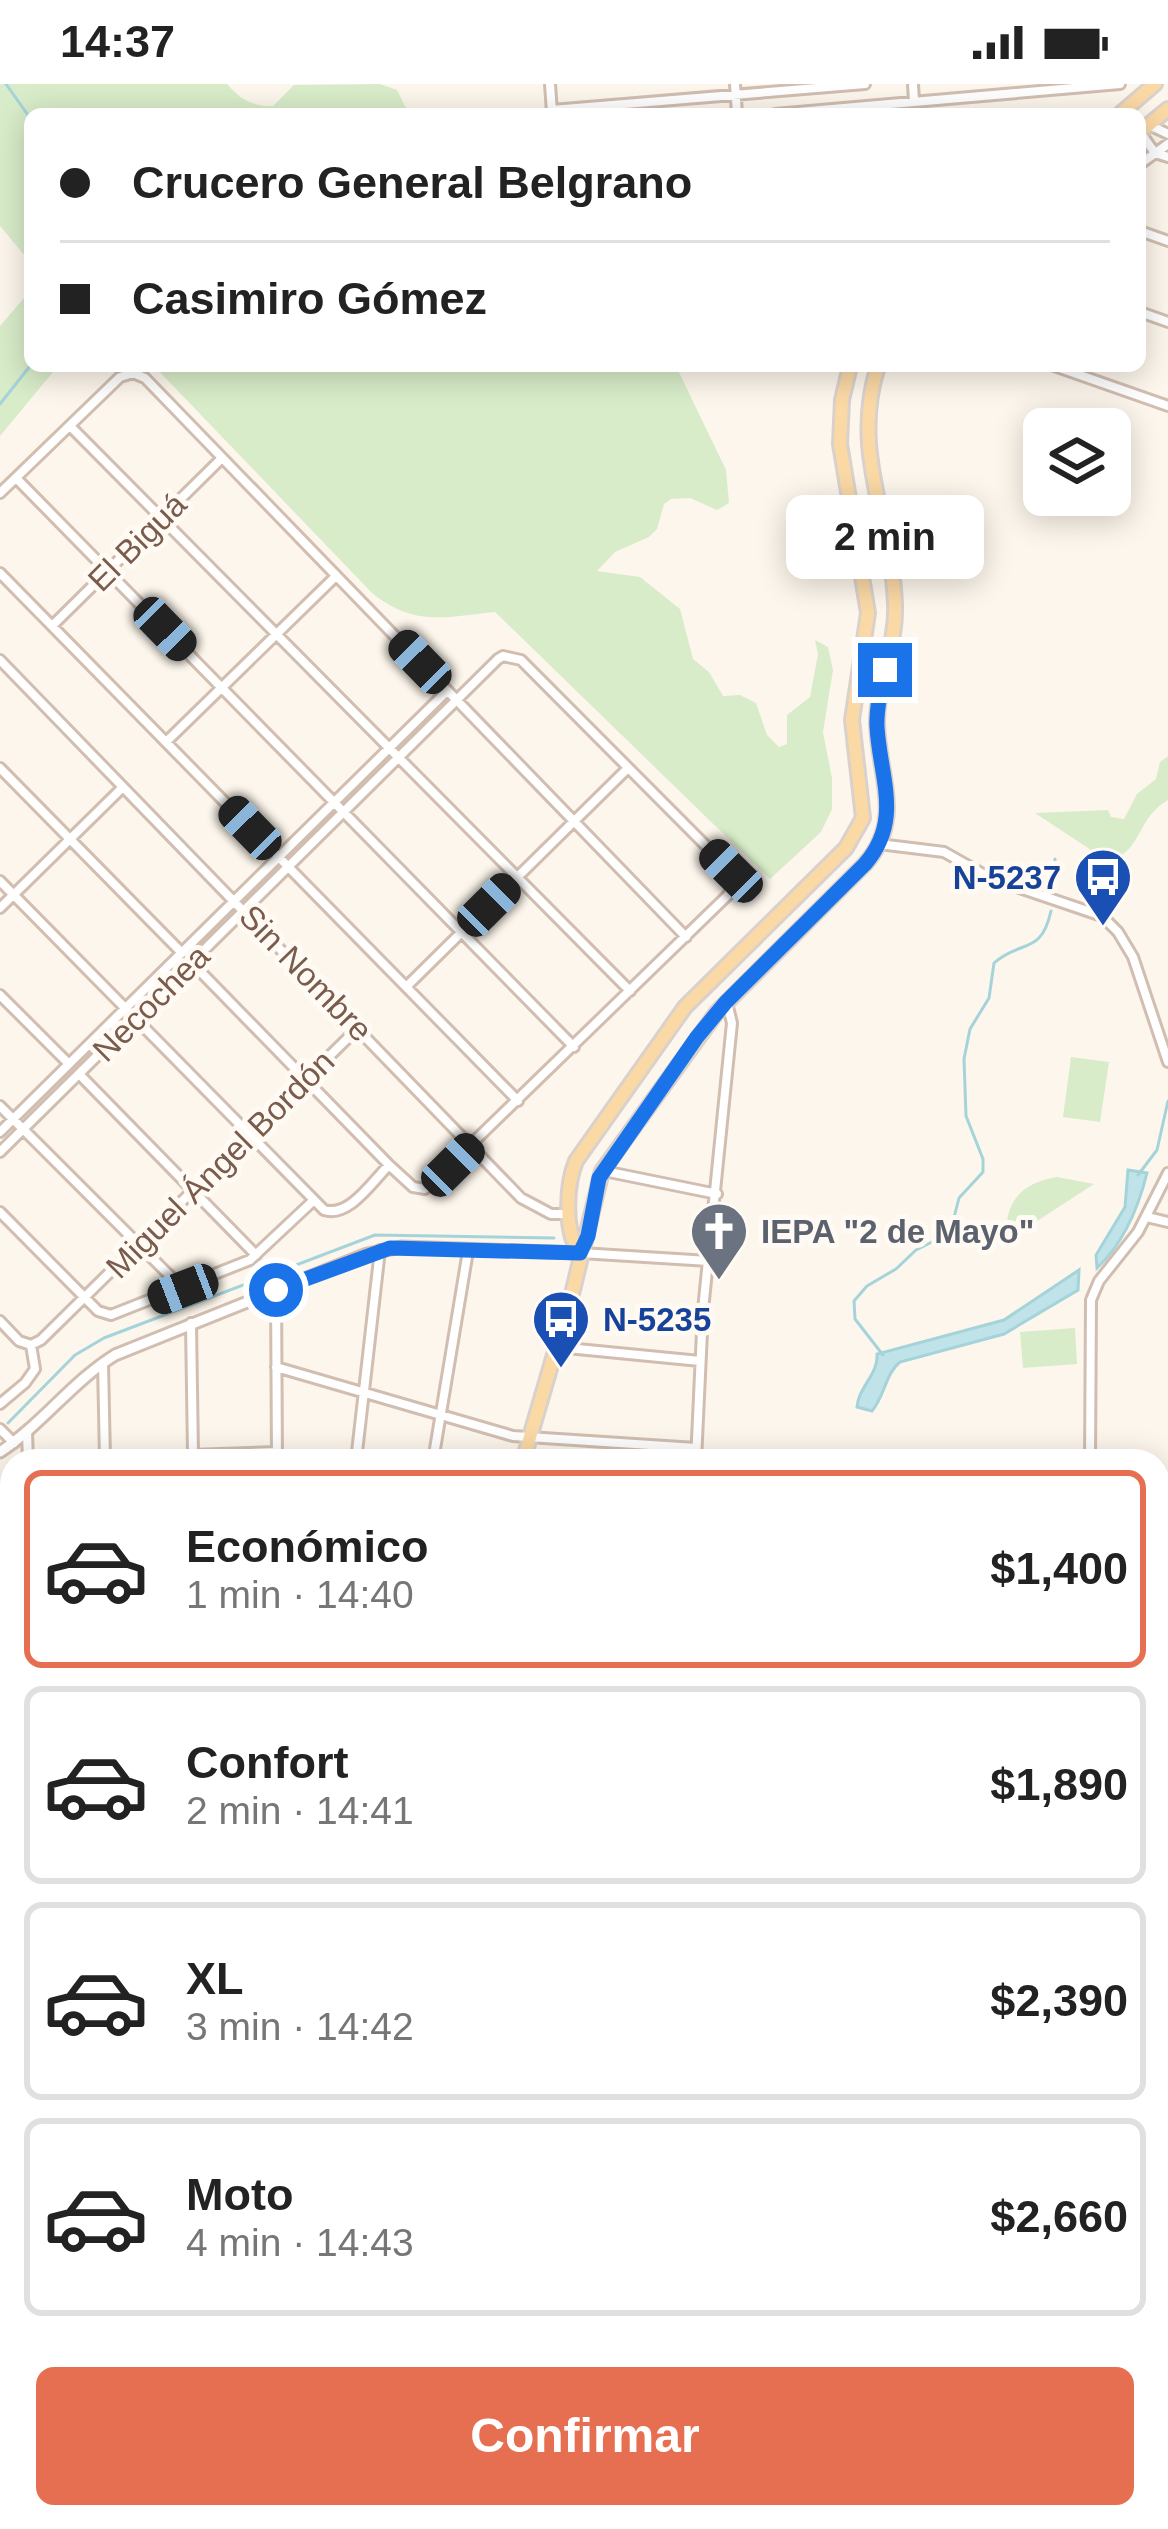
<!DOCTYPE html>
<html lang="es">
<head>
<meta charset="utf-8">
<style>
	body { margin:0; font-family:Helvetica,sans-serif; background:#f6f6f6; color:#222; height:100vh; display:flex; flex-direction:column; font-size:45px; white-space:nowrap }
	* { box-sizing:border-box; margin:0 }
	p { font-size:39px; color:#767676 }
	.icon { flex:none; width:66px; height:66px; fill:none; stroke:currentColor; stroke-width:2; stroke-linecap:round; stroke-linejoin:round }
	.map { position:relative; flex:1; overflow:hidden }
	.side { position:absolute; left:0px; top:1365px; width:1170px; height:1080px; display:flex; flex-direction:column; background:#fff; border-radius:36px 36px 0 0; box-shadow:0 6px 30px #0003 }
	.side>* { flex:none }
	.banner { position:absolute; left:24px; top:24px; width:1122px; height:264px; border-radius:18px; box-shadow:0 6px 30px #0003; display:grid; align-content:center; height:264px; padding:0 36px; background:#fff }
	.tools { position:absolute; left:1023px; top:324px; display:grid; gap:24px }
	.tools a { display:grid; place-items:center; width:108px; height:108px; border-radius:18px; background:#fff; box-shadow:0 6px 30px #0003; font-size:60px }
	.end { position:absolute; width:54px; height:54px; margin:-27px; border:15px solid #1a73e8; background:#fff; box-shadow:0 0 0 6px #fff }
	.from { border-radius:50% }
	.bubble { position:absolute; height:84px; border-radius:18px; background:#fff; box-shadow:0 6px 30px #0003; font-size:39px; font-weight:600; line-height:84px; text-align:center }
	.car { position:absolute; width:36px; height:72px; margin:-36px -18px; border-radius:15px; box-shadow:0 0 9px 3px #0007; background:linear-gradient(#222 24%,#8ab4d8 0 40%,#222 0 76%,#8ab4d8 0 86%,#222 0) }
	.banner b { display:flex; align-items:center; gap:42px; height:114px; font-size:45px }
	.banner b+b { border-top:3px solid #e0e0e0 }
	.banner i { width:30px; height:30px; background:#222 }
	ul { padding:21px 0 0; list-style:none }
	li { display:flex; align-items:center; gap:36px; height:198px; margin:0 24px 18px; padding:0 12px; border:6px solid #e0e0e0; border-radius:18px }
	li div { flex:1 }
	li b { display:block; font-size:45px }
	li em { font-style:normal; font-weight:600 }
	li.active { border-color:#e76f51 }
	li>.icon { width:108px; height:108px; stroke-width:1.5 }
	.button { display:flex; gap:24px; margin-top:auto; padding:24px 36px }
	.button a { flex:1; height:138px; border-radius:18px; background:#e76f51; color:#fff; font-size:48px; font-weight:600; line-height:138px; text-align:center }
	.status { display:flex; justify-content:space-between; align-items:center; height:84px; padding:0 60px; background:#fff; direction:ltr }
	.status svg { height:33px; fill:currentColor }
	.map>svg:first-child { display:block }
	.green { fill:#d8ecc9 }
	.water { fill:#bfe3e8; stroke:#a5d3da; stroke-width:3 }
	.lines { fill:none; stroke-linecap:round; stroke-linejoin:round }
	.stream { stroke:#a5d3da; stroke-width:3 }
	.minor-casing { stroke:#d1beb0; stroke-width:14 }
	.tertiary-casing { stroke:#d1beb0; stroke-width:15 }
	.secondary-casing { stroke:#d6c0b0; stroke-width:16 }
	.primary-casing { stroke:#dad1cd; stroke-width:18 }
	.minor { stroke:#fff; stroke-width:8 }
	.tertiary { stroke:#fff; stroke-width:9 }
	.secondary { stroke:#fff; stroke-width:10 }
	.primary { stroke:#fbd9a5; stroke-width:12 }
	.route { stroke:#1a73e8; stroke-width:15 }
	.labels { text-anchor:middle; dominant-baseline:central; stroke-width:10; stroke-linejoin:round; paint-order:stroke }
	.street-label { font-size:33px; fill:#7a5c4d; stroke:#fffaf3 }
	.transit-label { font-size:33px; font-weight:bold; fill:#164399; stroke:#fffaf3; text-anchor:end }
	.worship-label { font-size:33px; font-weight:bold; fill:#5b616d; stroke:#fffaf3; text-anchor:start }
</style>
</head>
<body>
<div class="status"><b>14:37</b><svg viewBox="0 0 49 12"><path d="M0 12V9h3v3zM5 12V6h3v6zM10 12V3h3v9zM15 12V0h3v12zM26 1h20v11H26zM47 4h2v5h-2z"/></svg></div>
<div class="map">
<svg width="1168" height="2445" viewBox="0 0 1168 2445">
	<rect width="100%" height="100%" fill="#fdf6ec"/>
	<!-- green -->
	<path class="green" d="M0,0H227C240,15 253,23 273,22L294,1L380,0L397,6L409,30H30V178L0,142Z
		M30,207V282H58L0,352V242Z
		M154,282H676L726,386L729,419L717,426L690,414L671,415L664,420L657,445L649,453L615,468L597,487L640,493L680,525L693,575L709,588L723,612L740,611L756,619L767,651L779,663L787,660V631L810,613L818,570L815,556L828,563L833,586L823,648L832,694V725L821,748L770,795L495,528C445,533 416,543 373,510Z
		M1168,672V716C1139,733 1143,758 1119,773L1100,772L1035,729L1108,726L1111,733L1124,735L1137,710L1156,695L1160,678Z
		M1071,973L1109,978L1100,1038L1063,1033Z
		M1057,1093L1094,1100L1014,1152L1007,1138C1010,1110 1031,1097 1057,1093Z
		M1075,1244L1077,1280L1023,1284L1020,1248Z
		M12,2139V2264H0V2140Z
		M1158,2140L1168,2142V2239H1158Z"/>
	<!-- water -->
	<path class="water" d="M1128,1086L1147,1089C1138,1125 1124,1159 1097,1184L1096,1171L1125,1123Z
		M1079,1186L1078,1206L1004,1250L900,1278C885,1290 885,1312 872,1327L857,1323C858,1304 879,1289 877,1270L1004,1236Z"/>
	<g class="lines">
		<!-- stream -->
		<path class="stream" d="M6,0L30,34
			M0,320L30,282
			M1054,803L1055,775
			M1138,1091L1157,1066L1168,1017
			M883,1271L855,1235L854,1217L867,1202L896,1185L916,1166L950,1149L959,1114L983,1088V1075L966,1032L964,975L970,945L989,914L994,879C1021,855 1041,872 1051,827
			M8,1339L75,1271L104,1254L375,1151L554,1154
			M634,2445L635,2433"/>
		<defs>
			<path id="minor" d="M550,0L552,29
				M735,0L737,30
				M913,0L914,18
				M552,26L865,0
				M775,30L1120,0
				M1149,41L1168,50
				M1140,48L1155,69L1168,73
				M1140,80L1168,60
				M1140,147L1168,157
				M1140,228L1168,238
				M1054,282L1168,322
				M70,342L630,907
				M16,394L574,963
				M0,409L120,293L133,289L145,294L686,853
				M0,489L518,1017
				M52,542L222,374
				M0,576L521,1114L551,1130H569
				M166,658L336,492
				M0,684L182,869
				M879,760L944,768L990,794L1102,832L1118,848L1133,873L1168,978
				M0,797L324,1126C349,1134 372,1098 389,1081
				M0,824L123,703
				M406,903L628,684
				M0,911L69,980
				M79,990L256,1171
				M0,1022L183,1205
				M0,1048L447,607
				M0,1068L498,575L503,572L521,576L731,787L735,797L728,811L425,1105L413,1103L389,1081L192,879
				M604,1087L717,1110
				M0,1128L98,1227L111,1231L250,1176L314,1116
				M1147,1133L1168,1138
				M581,1169L709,1177
				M276,1206L277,1377
				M0,1237L19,1257L31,1261
				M191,1239L193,1371
				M31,1261L41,1256L359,943
				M557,1263L700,1277
				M103,1279L105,1376
				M276,1283L513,1352L696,1364
				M0,1320L25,1299L35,1285L31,1261
				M0,1345L14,1359
				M27,1348L28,1377
				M105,1374L277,1368
				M356,1377L380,1166
				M433,1377L468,1167
				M696,1377L703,1226L732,939L727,919
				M1090,1377L1091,1216L1099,1197L1138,1148L1168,1089
				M0,1524H12
				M0,1600L12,1599
				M0,1674H12
				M0,1746H12
				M0,1903L12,1902
				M0,1978H12
				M0,2051H12
				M0,2131L12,2130
				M1158,2133L1168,2135
				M0,2375H12
				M156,2433V2445
				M427,2445L428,2433
				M767,2445V2433"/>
			<path id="tertiary" d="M0,1368C42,1340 72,1298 115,1271L367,1170L401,1163L580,1169
				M0,1826H12
				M1158,1927L1168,1931
				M578,2445V2433"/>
			<path id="secondary" d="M1158,2250L1168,2249
				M0,2273H12"/>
			<path id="primary" d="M1120,30L1155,0
				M1140,48L1168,25
				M580,1169C564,1149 566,1101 576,1077L685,923L846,764L863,734L852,636L868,529L840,360L842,316L850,282
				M523,1377L573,1206L602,1087L717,928L865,780C905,735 878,691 877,639C877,599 897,560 895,520C892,435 850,369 878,282
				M264,2445V2433"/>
		</defs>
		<!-- minor casing -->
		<use href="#minor" class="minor-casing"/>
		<!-- tertiary casing -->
		<use href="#tertiary" class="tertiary-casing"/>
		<!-- secondary casing -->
		<use href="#secondary" class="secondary-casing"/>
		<!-- primary casing -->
		<use href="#primary" class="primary-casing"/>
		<!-- minor -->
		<use href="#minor" class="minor"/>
		<!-- tertiary -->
		<use href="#tertiary" class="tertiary"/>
		<!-- secondary -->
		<use href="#secondary" class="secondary"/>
		<!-- primary -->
		<use href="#primary" class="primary"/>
	</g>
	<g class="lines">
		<!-- route -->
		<path class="route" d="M276,1206L390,1164L580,1169L588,1152L599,1094L697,953L726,918L865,780C903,736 880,694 877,643C876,624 881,605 885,586"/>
	</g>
	<!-- icons -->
	<defs>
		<symbol id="bus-pin" viewBox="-11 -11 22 30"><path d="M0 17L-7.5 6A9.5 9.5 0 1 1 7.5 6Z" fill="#1a4fb4" stroke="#fffaf3"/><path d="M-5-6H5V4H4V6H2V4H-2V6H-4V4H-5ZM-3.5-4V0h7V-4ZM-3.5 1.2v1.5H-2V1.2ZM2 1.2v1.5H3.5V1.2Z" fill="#fff"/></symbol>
		<symbol id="church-pin" viewBox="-11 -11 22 30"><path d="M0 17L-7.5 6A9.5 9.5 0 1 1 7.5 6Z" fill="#6b7280" stroke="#fffaf3"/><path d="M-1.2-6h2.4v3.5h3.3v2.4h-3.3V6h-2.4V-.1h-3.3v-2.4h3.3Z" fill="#fff"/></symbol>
	</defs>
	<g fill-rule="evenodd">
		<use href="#bus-pin" x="1070" y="760" width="66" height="90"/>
		<use href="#church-pin" x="686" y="1114" width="66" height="90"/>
		<use href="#bus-pin" x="528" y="1202" width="66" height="90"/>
	</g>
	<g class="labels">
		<!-- street labels -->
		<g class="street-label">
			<text transform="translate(137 458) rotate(-45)">El Biguá</text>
			<text transform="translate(306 889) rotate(46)">Sin Nombre</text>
			<text transform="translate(151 919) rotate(-45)">Necochea</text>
			<text transform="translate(220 1080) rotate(-45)">Miguel Ángel Bordón</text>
		</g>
		<!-- transit labels -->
		<g class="transit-label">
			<text x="1061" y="793">N-5237</text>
			<text x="603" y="1235" text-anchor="start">N-5235</text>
		</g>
		<!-- worship labels -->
		<g class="worship-label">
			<text x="761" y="1147">IEPA "2 de Mayo"</text>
		</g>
	</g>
</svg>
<div class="tools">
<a><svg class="icon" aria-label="layers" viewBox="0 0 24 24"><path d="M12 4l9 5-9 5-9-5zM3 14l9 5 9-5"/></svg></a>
</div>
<i class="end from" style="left:276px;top:1206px"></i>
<i class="end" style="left:885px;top:586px"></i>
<div class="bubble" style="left:786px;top:411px;width:198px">2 min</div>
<i class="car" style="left:165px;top:545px;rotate:136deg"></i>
<i class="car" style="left:420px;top:578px;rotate:316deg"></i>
<i class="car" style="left:250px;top:744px;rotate:316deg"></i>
<i class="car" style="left:731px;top:787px;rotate:315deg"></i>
<i class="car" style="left:489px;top:821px;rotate:45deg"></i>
<i class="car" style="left:453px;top:1081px;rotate:45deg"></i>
<i class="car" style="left:183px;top:1205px;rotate:249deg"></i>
<div class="banner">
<b><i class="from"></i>Crucero General Belgrano</b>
<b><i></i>Casimiro Gómez</b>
</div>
<section class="side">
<ul>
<li class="active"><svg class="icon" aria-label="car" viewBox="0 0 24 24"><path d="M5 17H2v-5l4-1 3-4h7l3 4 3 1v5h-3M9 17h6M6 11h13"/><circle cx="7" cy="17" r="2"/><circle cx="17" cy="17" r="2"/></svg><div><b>Económico</b><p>1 min · 14:40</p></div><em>$1,400</em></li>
<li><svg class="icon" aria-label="car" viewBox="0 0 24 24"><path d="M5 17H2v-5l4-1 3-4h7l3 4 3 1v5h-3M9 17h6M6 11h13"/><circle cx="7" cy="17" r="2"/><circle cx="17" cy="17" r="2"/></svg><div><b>Confort</b><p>2 min · 14:41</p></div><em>$1,890</em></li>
<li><svg class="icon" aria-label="car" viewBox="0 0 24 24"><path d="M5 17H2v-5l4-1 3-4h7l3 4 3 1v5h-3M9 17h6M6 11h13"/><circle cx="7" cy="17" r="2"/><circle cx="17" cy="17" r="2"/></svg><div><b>XL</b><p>3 min · 14:42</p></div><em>$2,390</em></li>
<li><svg class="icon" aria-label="car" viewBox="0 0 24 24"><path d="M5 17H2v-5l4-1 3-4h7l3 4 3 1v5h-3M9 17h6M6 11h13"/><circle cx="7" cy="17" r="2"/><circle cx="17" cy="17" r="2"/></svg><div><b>Moto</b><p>4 min · 14:43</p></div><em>$2,660</em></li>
</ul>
<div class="button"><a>Confirmar</a></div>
</section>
</div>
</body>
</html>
